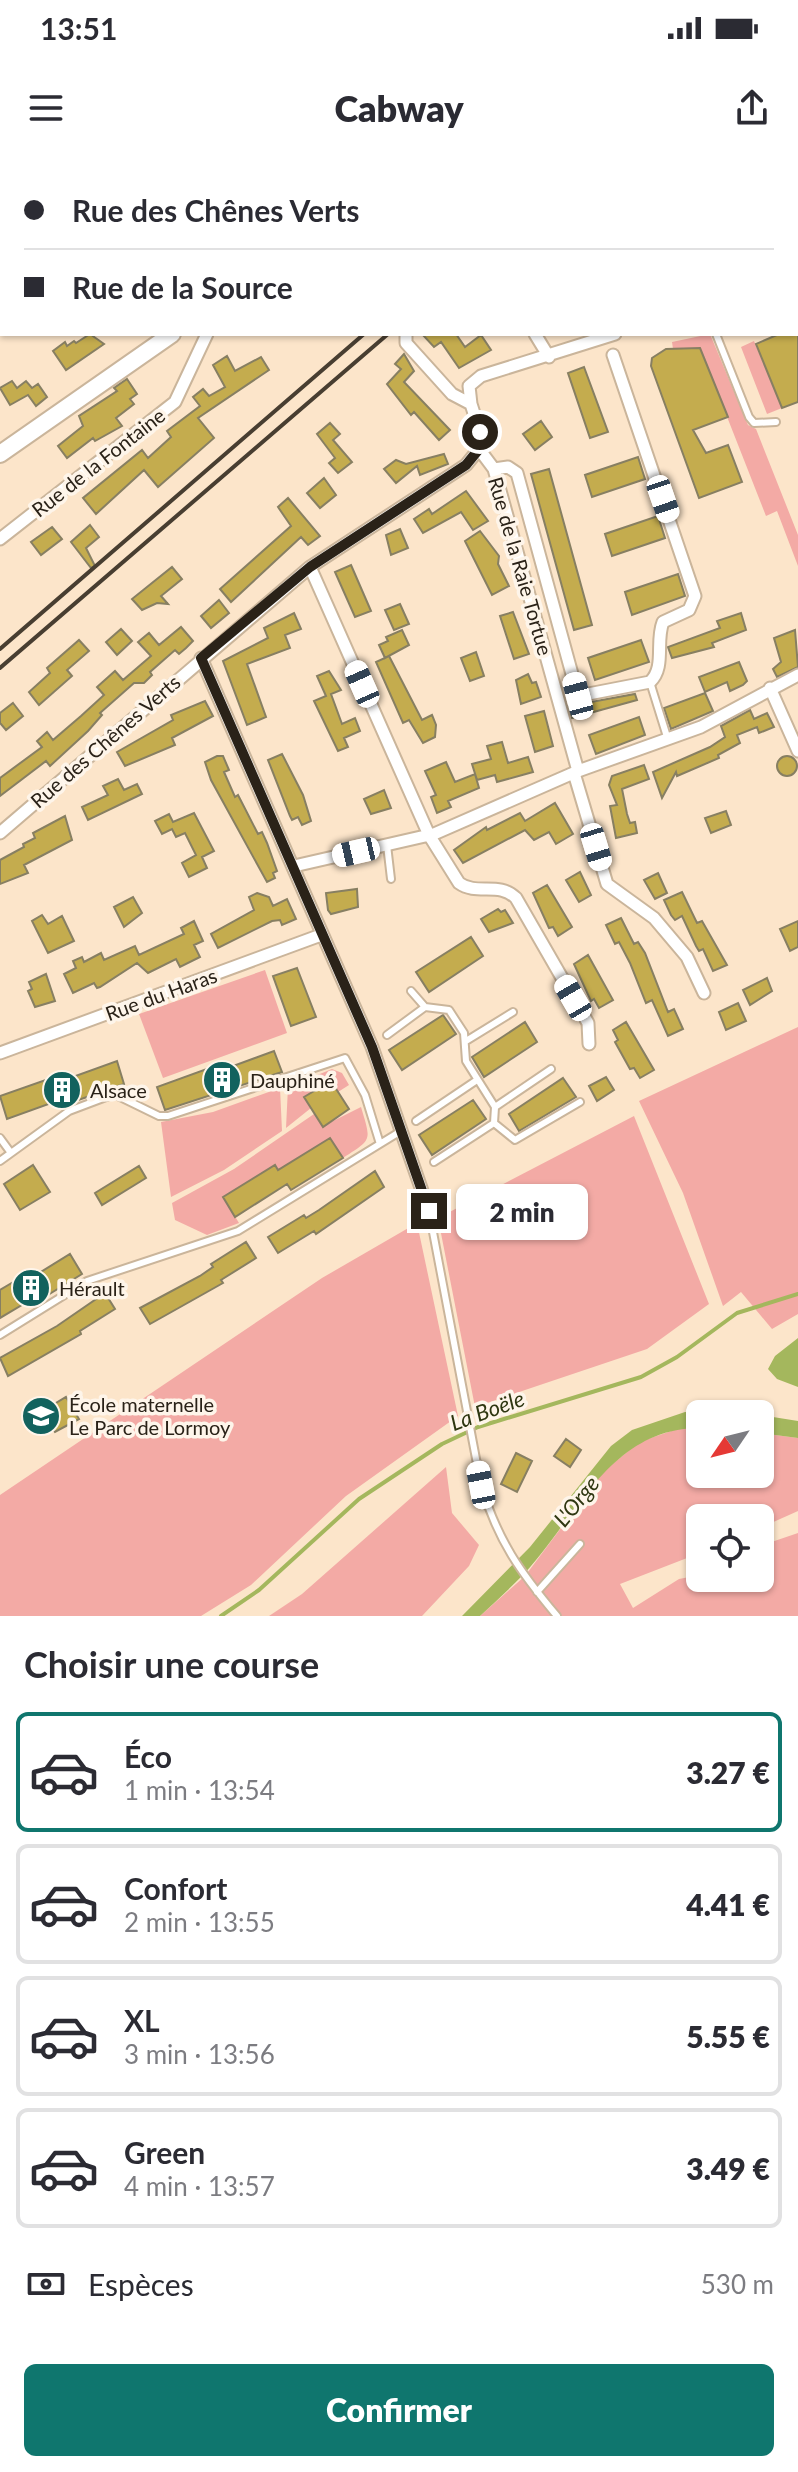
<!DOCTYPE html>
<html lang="fr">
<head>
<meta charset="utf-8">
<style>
	body { margin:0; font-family:Lato,sans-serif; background:#f2f2f3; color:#2b2b33; height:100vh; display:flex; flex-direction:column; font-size:30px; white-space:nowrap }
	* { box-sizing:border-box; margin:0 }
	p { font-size:26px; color:#7c7c81 }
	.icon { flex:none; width:44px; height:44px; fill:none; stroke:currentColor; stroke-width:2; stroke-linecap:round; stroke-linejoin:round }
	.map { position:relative; height:1456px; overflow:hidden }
	.drawer { display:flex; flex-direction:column; background:#fff; flex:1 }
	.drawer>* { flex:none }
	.banner { position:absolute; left:0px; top:0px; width:798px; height:176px; box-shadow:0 2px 6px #0004; display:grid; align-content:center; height:176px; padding:0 24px; background:#fff }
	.needle { width:52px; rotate:235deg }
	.buttons { position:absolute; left:686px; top:1240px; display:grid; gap:16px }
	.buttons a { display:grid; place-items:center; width:88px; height:88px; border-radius:12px; background:#fff; box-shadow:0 2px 6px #0004; font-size:40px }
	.end { position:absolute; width:36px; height:36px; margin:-18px; border:10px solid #2a2218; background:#fff; box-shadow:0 0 0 4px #fff }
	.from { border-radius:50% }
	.bubble { position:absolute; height:56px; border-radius:12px; background:#fff; box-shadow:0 2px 6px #0004; font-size:26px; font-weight:800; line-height:56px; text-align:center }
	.car { position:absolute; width:24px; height:48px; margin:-24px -12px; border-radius:10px; box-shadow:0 0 6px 2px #0007; background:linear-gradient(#fff 24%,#345 0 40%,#fff 0 76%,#345 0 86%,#fff 0) }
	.banner b { display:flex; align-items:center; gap:28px; height:76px; font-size:30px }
	.banner b+b { border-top:2px solid #e1e1e2 }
	.banner i { width:20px; height:20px; background:#2b2b33 }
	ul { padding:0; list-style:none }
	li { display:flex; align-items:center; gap:24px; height:120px; margin:0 16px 12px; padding:0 8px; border:4px solid #e1e1e2; border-radius:12px }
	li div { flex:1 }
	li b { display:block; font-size:30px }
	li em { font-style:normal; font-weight:800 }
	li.selected { border-color:#0f766e }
	li>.icon { width:72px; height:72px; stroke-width:1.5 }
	h2 { padding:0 24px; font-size:36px; line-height:96px }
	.pay { display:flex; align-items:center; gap:20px; height:88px; padding:0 24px; font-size:30px }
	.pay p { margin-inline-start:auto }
	.button { display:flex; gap:16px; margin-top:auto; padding:16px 24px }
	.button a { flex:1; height:92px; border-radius:12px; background:#0f766e; color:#fff; font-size:32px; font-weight:800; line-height:92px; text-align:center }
	.status { display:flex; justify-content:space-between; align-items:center; height:56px; padding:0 40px; background:#fff; direction:ltr }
	.status svg { height:22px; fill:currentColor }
	header { display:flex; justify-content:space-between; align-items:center; height:104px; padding:0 24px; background:#fff; font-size:36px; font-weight:800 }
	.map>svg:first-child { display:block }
	.green { fill:#f3aaa5 }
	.water { fill:#a4b75d }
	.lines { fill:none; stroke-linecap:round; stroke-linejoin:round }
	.stream { stroke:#a4b75d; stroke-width:4 }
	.building { fill:#c4ac4e; stroke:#877f62; stroke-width:2 }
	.lane-casing { stroke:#cab59b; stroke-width:10 }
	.street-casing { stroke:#cab59b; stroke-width:15 }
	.secondary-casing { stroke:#cab59b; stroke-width:20 }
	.lane { stroke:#fff; stroke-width:6 }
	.street { stroke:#fff; stroke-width:11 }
	.secondary { stroke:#fff; stroke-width:16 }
	.rail { stroke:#483e31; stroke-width:4 }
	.route { stroke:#2a2218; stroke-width:10 }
	.labels { text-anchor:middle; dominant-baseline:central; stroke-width:7; stroke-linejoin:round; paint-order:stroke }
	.street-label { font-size:20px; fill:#2a2218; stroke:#fef5ea }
	.poi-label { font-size:20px; fill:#2a2218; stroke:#fef5ea; text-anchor:start }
	.water-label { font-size:22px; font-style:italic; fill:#2e3610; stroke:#fef5ea }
</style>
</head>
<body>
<div class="status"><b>13:51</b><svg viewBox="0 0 49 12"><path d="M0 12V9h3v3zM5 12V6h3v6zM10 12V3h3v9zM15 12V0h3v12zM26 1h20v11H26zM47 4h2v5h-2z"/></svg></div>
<header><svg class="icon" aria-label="menu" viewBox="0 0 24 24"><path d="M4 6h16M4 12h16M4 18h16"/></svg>Cabway<svg class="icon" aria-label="share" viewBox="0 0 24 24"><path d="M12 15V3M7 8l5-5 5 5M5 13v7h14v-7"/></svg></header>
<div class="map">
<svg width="798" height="1456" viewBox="0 0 798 1456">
	<rect width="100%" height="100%" fill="#fce5ca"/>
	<!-- green -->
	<path class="green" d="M710,174L748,265L756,269L798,375V406L777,351L766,356L700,188L673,189L672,182Z
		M754,181L782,248L767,254L741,187Z
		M265,810L287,873L163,918L139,854Z
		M798,867V1154L772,1169L741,1132L723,1146L683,1033L639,941Z
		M332,909L342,913L349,925L338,932L331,921L305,937L311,948L286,968L288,927Z
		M280,928L282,971L224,1010L171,1037L161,962L213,952Z
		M361,947C371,981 373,979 343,998L330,978L278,1010L274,1005L223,1037L239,1063L207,1075L175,1060L172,1043L234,1009L314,954L323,966Z
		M634,956L709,1144L647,1189L475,1247L438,1058Z
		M417,1063L458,1256L346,1336L251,1425L201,1456H0V1335L322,1118Z
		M680,1268H700V1314H760V1273L798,1278V1351L760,1368V1358H700V1393L620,1424L633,1448L679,1419L700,1415V1418H760V1386L798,1373V1456H480L525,1416L603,1312L639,1282Z
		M446,1307L452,1353L479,1385L469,1406L422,1456H269L302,1434Z"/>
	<!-- water -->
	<path class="water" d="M798,1178V1227L777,1219L768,1209L775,1196Z
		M685,1252L750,1254H700V1268C617,1268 583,1343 536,1400C520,1420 499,1438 480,1456H462L530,1387L611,1286L632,1270Z
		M760,1255L798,1261V1278L760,1273Z"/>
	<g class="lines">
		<!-- stream -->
		<path class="stream" d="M221,1456L259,1430L359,1339L442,1284L478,1267L641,1217L677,1197L737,1153L798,1134"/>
	</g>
	<!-- building -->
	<path class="building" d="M90,174L104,184L66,210L53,191L65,182L67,186L74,181L76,183Z
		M422,174H456L465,187L481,175L491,190L459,208L441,182L434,187Z
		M779,174H798V242L782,248L756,184Z
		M700,188L728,257L693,270L706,293L728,285L742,322L699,338L651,206L652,198L666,189Z
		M404,194L414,211L404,222L450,270L439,280L414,252L411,255L387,224L401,209L395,204Z
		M227,196L235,211L261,197L269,210L198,258L214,278L158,327L144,310L96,354L83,338L142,290L148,298L171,277L167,271L200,246L193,237L203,229L209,236L225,227L213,205Z
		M584,207L608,272L590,278L568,213Z
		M127,219L137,234L130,239L134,244L116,258L122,266L95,281L93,278L67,298L58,286L83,266L79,256L117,231L114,228Z
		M12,221L17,228L26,221L32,228L38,224L47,237L36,246L28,235L10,245L0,228Z
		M541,261L552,277L535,290L523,274Z
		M330,263L340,274L333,280L352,302L338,313L329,303L335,298L317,274Z
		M444,294L448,304L420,315L417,306L396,323L384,309L396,300L406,304Z
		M638,297L645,319L592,337L585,315Z
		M549,309L592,465L574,470L531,314Z
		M324,318L336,335L320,348L307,333Z
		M466,331L488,361L473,370L461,352L423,373L414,359L429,349L432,354Z
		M288,338L320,376L308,385L301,377L231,442L220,429L291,366L278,347Z
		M658,356L665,378L612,396L605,374Z
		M90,365L99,377L86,388L95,406L91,408L71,382Z
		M52,367L62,379L41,395L31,382Z
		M400,369L408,388L391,395L386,375Z
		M480,371L499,396L498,404L509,426L492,435L465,381Z
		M351,405L371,451L355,457L335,412Z
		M172,407L182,419L161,436L168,444L157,443L142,450L132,439Z
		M678,414L685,436L632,455L625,432Z
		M219,440L229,453L211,468L201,456Z
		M400,444L409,464L394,470L385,450Z
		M513,452L529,494L514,499L500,456Z
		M294,453L301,469L285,475L290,488L247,504L266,557L247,565L223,501L268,478L264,468Z
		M741,453L746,470L712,483L714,487L672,498L668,487L720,468L717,461Z
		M181,467L193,481L186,488L179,494L175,490L150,512L152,515L144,523H134L100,553L102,555L88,571L50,606L46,601L0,636V618L42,587L37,581L47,572L53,580L81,556L104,535L97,527L115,511L123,520L151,496L138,482L149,473L159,485Z
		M121,469L132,481L117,495L106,482Z
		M402,470L409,485L385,498L379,485L388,481L386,477Z
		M795,470L798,507L777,517L773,509L781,502L774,478Z
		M79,480L89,491L67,510L72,516L39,545L29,532L50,513L47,508Z
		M641,480L649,502L595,520L588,498Z
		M476,492L484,516L470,521L461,498Z
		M389,496L422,560L432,555L436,565L435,577L423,583L409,560L403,563L376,502Z
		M739,502L747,521L743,525L730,531L727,522L705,532L699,517Z
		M329,511L341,530L331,534L342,564L355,558L360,571L344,578L348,587L338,591L314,541L326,536L317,516Z
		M528,514L532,523L536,522L541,537L521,544L516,520Z
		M705,533L713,551L671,569L664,548Z
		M635,534L637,540L572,558L569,546Z
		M205,541L213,556L172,578L175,585L125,606L117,592L173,560L171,555Z
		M13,543L23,556L6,570L0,563V553Z
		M750,550L754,559L767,553L774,567L759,573L757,567L737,575L740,583L718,595L719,598L677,616L676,612L662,638L653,612L710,587L725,577L721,566Z
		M544,551L553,586L535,592L525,556Z
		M639,557L645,575L596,594L589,575Z
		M502,582L508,603L528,597L533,612L497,622L495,615L477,620L472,604L491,599L487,586Z
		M282,594L303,635L311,661L302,665L298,657L292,660L290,656L268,600Z
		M777 606a10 10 0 1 1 20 0a10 10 0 1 1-20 0Z
		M217,596H223L229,610L224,612L235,637L238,635L258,674L262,672L267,683L277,711L273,713L275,718L267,722L211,620L205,602Z
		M446,602L455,622L475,614L479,628L448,641L451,647L437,653L431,637L436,635L425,611Z
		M644,605L649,619L622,629L627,654L630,663L635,662L637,673L616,678L610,646L617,645L609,625L612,616Z
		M118,619L124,630L137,624L142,634L88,660L82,647L108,635L103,626Z
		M384,630L391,648L371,654L364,639Z
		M555,643L573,674L556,684L549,672L534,680L525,670L463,703L454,690L486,667L487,670L520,653L525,661Z
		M726,651L731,665L711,673L705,658Z
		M194,653L214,691L202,697L207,708L189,717L182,703L196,695L185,673L176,677L172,669L162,674L155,661L169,654L173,662Z
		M65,656L72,680L24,705L28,713L0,724V700L24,687L23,684L35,678L33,673Z
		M580,712L591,735L579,742L566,720Z
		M658,713L667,733L655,739L644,720Z
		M547,725L572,767L558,776L553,767L549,768L533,733Z
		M357,729L358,747L331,754L328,750L326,733Z
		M682,732L697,763L702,761L727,805L713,811L703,789L699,791L696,786L682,756L675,760L671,755L664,740Z
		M257,733L269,737L273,746L287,739L296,759L282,765L280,760L272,761L218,788L211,774L254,750L249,737Z
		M133,737L142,753L124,767L114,747Z
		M498,749L501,752L505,750L513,763L489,772L481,759Z
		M42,755L48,764L62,756L74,781L48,793L32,761Z
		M621,758L634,784L638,782L645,793L668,852L674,849L683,869L668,876L652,840L646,843L630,803L619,782L615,784L606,765Z
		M194,761L203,781L194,785L200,797L180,807L176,799L148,813L137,803L100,827L97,828L94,823L73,833L64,814L76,808L73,801L82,797L84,802L101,793L104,800L135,786L139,795L184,774L181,768Z
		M798,761V787L790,791L780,769Z
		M471,777L483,796L429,832L416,812Z
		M588,795L613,840L599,848L594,839L591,841L574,804Z
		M297,808L316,857L291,866L273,816Z
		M46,814L55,841L35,847L28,831L32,829L29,822Z
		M767,818L772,831L750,845L743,830Z
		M738,843L746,861L726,870L719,852Z
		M443,855L456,874L402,910L389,890Z
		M525,862L537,882L484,917L472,897Z
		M626,862L654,910L640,918L634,908L630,909L615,882L618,880L613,870Z
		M274,891L282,912L165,950L157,927L215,906L217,912Z
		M117,901L124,924L67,944L65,938L7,959L0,936L57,916L59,922Z
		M606,917L614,930L597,941L589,926Z
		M563,918L576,937L519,971L509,954Z
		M331,921L349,949L323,967L304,937Z
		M473,940L486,959L432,995L419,975Z
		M330,978L343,998L291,1030L287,1024L235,1057L223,1037L275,1005L278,1010Z
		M33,1005L50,1032L20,1050L4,1024Z
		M139,1006L146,1018L102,1045L95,1033Z
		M375,1011L384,1027L316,1074L314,1071L278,1093L268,1077L304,1055L306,1058L319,1050Z
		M246,1082L256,1098L221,1120L223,1123L150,1164L140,1148L200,1116L213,1107L211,1104Z
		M70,1094L82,1114L30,1146L27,1142L0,1158V1130L15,1121L18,1126Z
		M105,1133L115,1149L80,1171L81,1174L8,1216L0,1198L57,1166Z
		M66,1237L79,1259L55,1272L41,1252Z
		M566,1279L581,1290L570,1307L554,1296Z
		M516,1293L532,1301L517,1332L501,1324Z"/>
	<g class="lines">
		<defs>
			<path id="lane" d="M796,8L798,10
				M716,174L749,257L754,263L776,262
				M650,522L668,580
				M387,685L391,719
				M411,831L425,847L449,850L464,873L466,901L495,947L494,963L515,980L580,942
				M387,875L425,847
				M466,881L513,852
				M495,947L551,909
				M416,961L477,920
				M0,978L11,993
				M0,1001L69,951L114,934L159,956H168L345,898L365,935L380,984
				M434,1002L494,963
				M429,1051L481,1325C498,1381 520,1412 557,1456
				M0,1175L87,1121L238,1071L401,971
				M537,1432L580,1384"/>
			<path id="street" d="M47,0L49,2
				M194,0L195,2
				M672,0L674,2
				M695,2L696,0
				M796,116L798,115
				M406,174V183L452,234L471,244L480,272L479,289L494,309L578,611
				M535,174L549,197
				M471,244L469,226L481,216L615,174
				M494,309L508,307L517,313L578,536L650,522C666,507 655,482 663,462L689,450L695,436L613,195
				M0,379L175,242L207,174
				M310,407L429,675L459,723C477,736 499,721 516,738L588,863L589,884
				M201,498L372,887L429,1051
				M770,528L798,591
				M574,613L607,724L654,758L687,797L704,833
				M0,673L310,407L466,305L479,289
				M294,706L434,674L578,611L701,567L798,515
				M0,893L321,775"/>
			<path id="secondary" d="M296,2L297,0
				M796,73L798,74
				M0,294L172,174"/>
		</defs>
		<!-- lane casing -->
		<use href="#lane" class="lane-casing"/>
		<!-- street casing -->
		<use href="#street" class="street-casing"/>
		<!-- secondary casing -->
		<use href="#secondary" class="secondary-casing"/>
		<!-- lane -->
		<use href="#lane" class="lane"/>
		<!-- street -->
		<use href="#street" class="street"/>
		<!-- secondary -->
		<use href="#secondary" class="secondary"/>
		<!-- rail -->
		<path class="rail" d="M547,2L550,0
			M569,2L571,0
			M0,489L364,174
			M0,508L388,174"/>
	</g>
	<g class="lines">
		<!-- route -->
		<path class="route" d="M429,1051L372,887L201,498L310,407L466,305L479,289L480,272"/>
	</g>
	<!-- icons -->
	<defs>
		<symbol id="building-disc" viewBox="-11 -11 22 22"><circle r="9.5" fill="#12625e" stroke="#fef5ea"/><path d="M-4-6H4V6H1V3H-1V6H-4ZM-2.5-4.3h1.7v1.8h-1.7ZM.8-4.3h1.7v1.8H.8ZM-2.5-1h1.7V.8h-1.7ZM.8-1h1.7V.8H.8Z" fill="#fff"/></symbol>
		<symbol id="school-disc" viewBox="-11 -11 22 22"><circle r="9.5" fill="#12625e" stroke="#fef5ea"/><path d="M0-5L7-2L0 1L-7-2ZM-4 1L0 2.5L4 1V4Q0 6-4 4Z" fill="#fff"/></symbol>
	</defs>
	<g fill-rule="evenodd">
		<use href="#building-disc" x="200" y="898" width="44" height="44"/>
		<use href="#building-disc" x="40" y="908" width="44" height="44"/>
		<use href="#building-disc" x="9" y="1106" width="44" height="44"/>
		<use href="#school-disc" x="19" y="1234" width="44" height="44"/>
	</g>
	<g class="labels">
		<!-- street labels -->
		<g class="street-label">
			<text transform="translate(98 302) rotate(-38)">Rue de la Fontaine</text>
			<text transform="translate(521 406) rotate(74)">Rue de la Raie Tortue</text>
			<text transform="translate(105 581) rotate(-41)">Rue des Chênes Verts</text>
			<text transform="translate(161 834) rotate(-20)">Rue du Haras</text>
		</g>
		<!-- poi labels -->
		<g class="poi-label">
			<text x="250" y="920">Dauphiné</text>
			<text x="90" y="930">Alsace</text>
			<text x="59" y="1128">Hérault</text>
			<text x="69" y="1244">École maternelle<tspan x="69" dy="23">Le Parc de Lormoy</tspan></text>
		</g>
		<!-- water labels -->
		<g class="water-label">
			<text transform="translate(487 1250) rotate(-20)">La Boële</text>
			<text transform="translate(576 1341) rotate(-51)">L'Orge</text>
		</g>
	</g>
</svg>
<div class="buttons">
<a><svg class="needle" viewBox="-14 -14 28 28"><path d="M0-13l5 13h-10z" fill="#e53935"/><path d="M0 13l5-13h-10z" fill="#7c7c81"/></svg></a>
<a><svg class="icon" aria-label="locate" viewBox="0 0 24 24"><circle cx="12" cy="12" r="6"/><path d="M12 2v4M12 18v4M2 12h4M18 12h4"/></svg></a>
</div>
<i class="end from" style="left:480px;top:272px"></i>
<i class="end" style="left:429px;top:1051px"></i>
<div class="bubble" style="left:456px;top:1024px;width:132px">2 min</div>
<i class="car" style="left:663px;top:339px;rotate:161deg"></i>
<i class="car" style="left:362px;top:524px;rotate:336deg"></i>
<i class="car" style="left:578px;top:536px;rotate:345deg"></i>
<i class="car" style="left:596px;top:687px;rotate:163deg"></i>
<i class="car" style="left:356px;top:692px;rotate:257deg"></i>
<i class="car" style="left:573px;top:838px;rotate:330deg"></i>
<i class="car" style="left:481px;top:1325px;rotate:349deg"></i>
<div class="banner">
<b><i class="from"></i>Rue des Chênes Verts</b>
<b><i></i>Rue de la Source</b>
</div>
</div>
<section class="drawer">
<h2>Choisir une course</h2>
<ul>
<li class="selected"><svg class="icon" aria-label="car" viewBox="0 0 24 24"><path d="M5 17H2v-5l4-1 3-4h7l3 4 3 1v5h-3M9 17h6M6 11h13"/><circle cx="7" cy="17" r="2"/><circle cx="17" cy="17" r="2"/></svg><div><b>Éco</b><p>1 min · 13:54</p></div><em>3.27 €</em></li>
<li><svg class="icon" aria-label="car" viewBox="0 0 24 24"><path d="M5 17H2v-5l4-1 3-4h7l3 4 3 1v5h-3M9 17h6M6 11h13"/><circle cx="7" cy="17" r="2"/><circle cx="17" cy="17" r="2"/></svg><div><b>Confort</b><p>2 min · 13:55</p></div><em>4.41 €</em></li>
<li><svg class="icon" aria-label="car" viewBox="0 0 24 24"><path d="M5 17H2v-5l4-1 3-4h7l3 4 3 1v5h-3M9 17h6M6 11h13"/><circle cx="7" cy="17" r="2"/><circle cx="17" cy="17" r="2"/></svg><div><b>XL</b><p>3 min · 13:56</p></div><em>5.55 €</em></li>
<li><svg class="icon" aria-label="car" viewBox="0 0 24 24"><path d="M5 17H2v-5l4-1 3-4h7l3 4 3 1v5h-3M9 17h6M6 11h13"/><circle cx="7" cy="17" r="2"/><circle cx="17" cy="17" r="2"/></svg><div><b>Green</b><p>4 min · 13:57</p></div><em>3.49 €</em></li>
</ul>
<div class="pay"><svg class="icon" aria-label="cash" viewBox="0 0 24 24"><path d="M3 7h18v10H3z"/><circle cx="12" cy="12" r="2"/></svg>Espèces<p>530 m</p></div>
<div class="button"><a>Confirmer</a></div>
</section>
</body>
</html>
